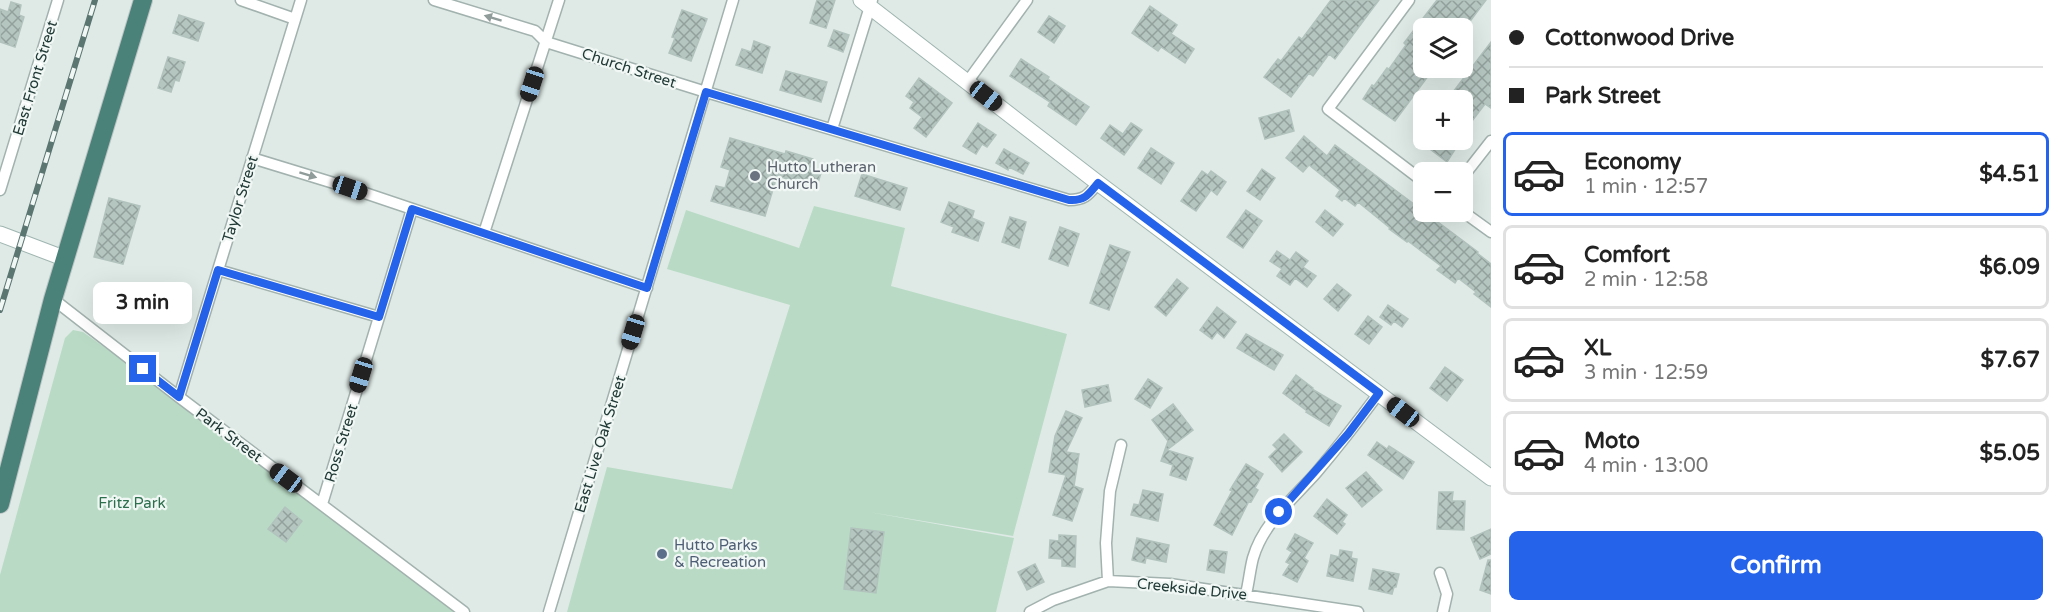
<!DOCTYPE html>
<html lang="en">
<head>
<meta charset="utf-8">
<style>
	body { margin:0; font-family:"Varela Round",sans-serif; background:#f6f6f6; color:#222; height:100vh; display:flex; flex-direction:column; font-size:22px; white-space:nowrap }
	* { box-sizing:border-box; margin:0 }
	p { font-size:20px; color:#767676 }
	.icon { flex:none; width:33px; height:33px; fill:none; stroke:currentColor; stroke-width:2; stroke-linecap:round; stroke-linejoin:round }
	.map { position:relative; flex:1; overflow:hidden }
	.details { display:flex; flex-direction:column; background:#fff; width:570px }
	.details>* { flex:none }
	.top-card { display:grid; align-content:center; height:132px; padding:0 18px; background:#fff }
	.buttons { position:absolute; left:1413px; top:18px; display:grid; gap:12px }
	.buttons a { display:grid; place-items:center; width:60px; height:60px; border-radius:9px; background:#fff; box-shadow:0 6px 24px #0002; font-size:30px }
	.end { position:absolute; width:27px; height:27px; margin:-14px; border:8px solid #2563eb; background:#fff; box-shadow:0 0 0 3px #fff }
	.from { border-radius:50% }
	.bubble { position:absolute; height:42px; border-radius:9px; background:#fff; box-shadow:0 6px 24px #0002; font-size:20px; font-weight:700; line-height:42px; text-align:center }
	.car { position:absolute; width:18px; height:36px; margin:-18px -9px; border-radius:8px; box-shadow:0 0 4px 2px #0007; background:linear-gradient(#222 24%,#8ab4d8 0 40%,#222 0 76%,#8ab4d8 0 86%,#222 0) }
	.top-card b { display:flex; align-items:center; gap:21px; height:57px; font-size:22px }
	.top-card b+b { border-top:2px solid #e0e0e0 }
	.top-card i { width:15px; height:15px; background:#222 }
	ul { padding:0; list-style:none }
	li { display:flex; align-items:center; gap:18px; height:84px; margin:0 12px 9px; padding:0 6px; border:3px solid #e0e0e0; border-radius:9px }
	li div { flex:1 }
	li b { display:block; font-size:22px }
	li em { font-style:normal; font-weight:700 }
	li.current { border-color:#2563eb }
	li>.icon { width:54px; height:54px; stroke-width:1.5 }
	.button { display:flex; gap:12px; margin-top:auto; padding:12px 18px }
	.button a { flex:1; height:69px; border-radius:9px; background:#2563eb; color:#fff; font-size:24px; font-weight:700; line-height:69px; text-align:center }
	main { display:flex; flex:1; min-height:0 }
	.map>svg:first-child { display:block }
	.green { fill:#b9dbc5 }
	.building { fill:url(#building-cross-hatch); stroke:#b2c3be; stroke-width:1.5 }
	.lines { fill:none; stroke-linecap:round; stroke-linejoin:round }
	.minor-casing { stroke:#a2b2ae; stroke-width:13 }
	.secondary-casing { stroke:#9fb5b0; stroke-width:17 }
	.trunk-casing { stroke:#bcc4c3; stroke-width:20 }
	.minor { stroke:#fff; stroke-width:10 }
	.secondary { stroke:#fff; stroke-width:15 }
	.trunk { stroke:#4a827a; stroke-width:18 }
	.rail-casing { stroke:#5b7571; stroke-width:6 }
	.rail { stroke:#f0f7f4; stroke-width:4; stroke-dasharray:11; stroke-linecap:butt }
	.oneway { fill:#909c9a }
	.route { stroke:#2563eb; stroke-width:8 }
	.worship-dot { fill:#6b7280; stroke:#f0f7f4; stroke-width:2 }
	.service-dot { fill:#5c6f8a; stroke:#f0f7f4; stroke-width:2 }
	.labels { text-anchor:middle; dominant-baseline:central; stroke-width:4.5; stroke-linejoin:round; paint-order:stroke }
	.street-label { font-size:15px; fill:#213a36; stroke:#f0f7f4 }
	.worship-label { font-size:15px; fill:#5b616d; stroke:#f0f7f4; text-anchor:start }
	.park-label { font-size:15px; fill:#2c6f4d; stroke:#f0f7f4 }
	.service-label { font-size:15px; fill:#4e5e75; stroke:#f0f7f4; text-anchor:start }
</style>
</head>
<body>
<main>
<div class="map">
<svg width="1491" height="612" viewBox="0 0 1491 612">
	<defs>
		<pattern id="building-cross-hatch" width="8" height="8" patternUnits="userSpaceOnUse" patternTransform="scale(1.5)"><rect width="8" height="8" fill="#b5c5c0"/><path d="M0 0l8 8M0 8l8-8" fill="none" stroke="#93a19d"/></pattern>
	</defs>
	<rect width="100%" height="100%" fill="#dfeae6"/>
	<!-- green -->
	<path class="green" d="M814,206L905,228L891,286L1067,334L1013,536L869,512L1014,538L996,612H567L607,467L732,489L790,305L667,269L686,210L799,248Z
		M73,330L83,332L135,369L278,479L456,612H0V575L65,338Z"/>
	<!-- building -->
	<path class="building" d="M817,0H835L826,28L810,23Z
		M1331,0H1379L1335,59L1329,54L1313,76L1309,73L1291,97L1264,77L1278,59L1281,61L1299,37L1302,39Z
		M1437,0H1486L1465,28H1424V68H1434L1395,121L1363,99L1372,85L1374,86L1387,68L1389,69L1406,45L1404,43Z
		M11,2L21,5L19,15L24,17L15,47L0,42V9L8,12Z
		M1150,6L1177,25L1171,34L1194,49L1185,63L1161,47L1158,51L1132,33Z
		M682,10L707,19L691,61L669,53L675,38L672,37Z
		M179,15L204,23L198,41L173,33Z
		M1049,16L1065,26L1054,43L1038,32Z
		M834,30L849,35L843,52L828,46Z
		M754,41L770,47L762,73L736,65L742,49L751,52Z
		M1491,42V108L1485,104L1462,134V100H1447Z
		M168,57L185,62L179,81L175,80L171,92L158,88Z
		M1021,59L1049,77L1048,79L1089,107L1076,125L1048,106L1050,102L1010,76Z
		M786,71L827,82L821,102L780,90Z
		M919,78L952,103L926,137L914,128L922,117L910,108L914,102L906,96Z
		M1289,110L1294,131L1265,139L1259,118Z
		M978,123L996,135L987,147L982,144L976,154L963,146Z
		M1131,123L1142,130L1124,155L1101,138L1110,125L1123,134Z
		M1304,136L1327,156L1335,145L1478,252L1477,253L1491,264V307L1474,294L1476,292L1458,278L1455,283L1437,270L1441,266L1408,241L1407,242L1389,229L1390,228L1358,202L1355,206L1344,198L1342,201L1336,196L1340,190L1309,165L1303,172L1286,158Z
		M730,138L785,154L786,151L813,159L809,170L821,173L817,186L805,182V184L777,176L765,216L711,201L716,186L725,188L730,170L721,167Z
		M1418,140H1461L1447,162Z
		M1151,148L1174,163L1161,184L1138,168Z
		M1004,149L1029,163L1023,174L1009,167L1008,170L996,163Z
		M1262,169L1275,178L1260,200L1247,191Z
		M1202,171L1208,175L1211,171L1226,182L1217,195L1211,190L1196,211L1181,201Z
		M862,174L907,188L900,210L855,196Z
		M109,198L140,206L123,264L94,257Z
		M949,202L974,211L972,218L984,223L978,241L952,232L954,227L941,222Z
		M1246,210L1262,221L1243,248L1227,237Z
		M1325,210L1343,224L1333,236L1316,222Z
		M1010,217L1026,222L1019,248L1002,242Z
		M1060,227L1079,234L1068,266L1049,259Z
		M1110,245L1130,252L1109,310L1090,303Z
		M1277,251L1290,260L1296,252L1308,261L1303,267L1316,276L1307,287L1295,278L1290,285L1277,276L1282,269L1270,261Z
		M1177,279L1188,288L1166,316L1155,307Z
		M1337,284L1351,295L1338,311L1324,299Z
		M1388,305L1408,319L1402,327L1394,321L1391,325L1380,317Z
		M1217,307L1236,322L1224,338L1217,332L1212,339L1200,330Z
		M1368,316L1382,327L1369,344L1355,334Z
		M1246,334L1283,355L1274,370L1237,348Z
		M1445,367L1463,380L1447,401L1430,388Z
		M1296,375L1313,388L1312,389L1341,406L1329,426L1306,412L1307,411L1283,393Z
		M1148,379L1162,388L1150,408L1135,399Z
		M1108,385L1111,401L1085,407L1082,390Z
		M1173,404L1193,430L1167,450L1193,458L1186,480L1170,475L1173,465L1161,461L1168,441L1152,420Z
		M1066,411L1082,418L1066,452L1079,454L1074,486L1083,489L1072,521L1053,515L1066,475L1049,472L1055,436Z
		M1284,434L1302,452L1282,472L1269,457L1277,449L1273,445Z
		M1377,442L1387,449L1389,446L1414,462L1403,479L1368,455Z
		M1246,464L1263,474L1255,488L1258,490L1251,502L1249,501L1232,535L1214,525L1232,491L1230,490Z
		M1366,472L1382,490L1362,507L1346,488Z
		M1143,490L1163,494L1158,521L1131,515L1134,504L1139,505Z
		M1439,492H1453L1452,501H1465L1464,530L1437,529Z
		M1327,499L1347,515L1342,522L1345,524L1337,534L1314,516Z
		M285,507L302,521L286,542L268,529Z
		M851,528L884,532L876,593L844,589Z
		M1491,529V554L1480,559L1471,538Z
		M1295,534L1313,543L1304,558L1308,561L1297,582L1283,575L1290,564L1286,562L1292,552L1287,549Z
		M1059,535L1076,536L1075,567L1062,566V559L1049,558L1050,540L1059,541Z
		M1137,538L1169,545L1166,562L1146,558L1145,563L1132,560Z
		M1210,550L1227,552L1224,573L1207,570Z
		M1340,550L1352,552L1351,558L1357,559L1353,581L1327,576L1331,555L1339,557Z
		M1488,560H1491V594L1480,590Z
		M1035,564L1044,582L1027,590L1018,572Z
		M1373,569L1399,574L1396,587H1394L1392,594L1369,589Z"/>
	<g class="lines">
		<defs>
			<path id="minor" d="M241,0L295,19
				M434,0L535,31L546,42L706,92L1069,200C1085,200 1088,195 1098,183
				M1409,0L1328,109L1424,182
				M968,81L1027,0
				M832,129L872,0
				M252,158L350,188L647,288
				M1462,178L1491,141
				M0,190L58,0
				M1462,211L1491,232
				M484,233L559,0
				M218,270L379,317
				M53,299L179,397L464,612
				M179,397L301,0
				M322,504L412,209
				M1440,573L1447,594L1443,612
				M1108,581L1106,543L1110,491L1121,445
				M1246,594C1249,582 1250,569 1253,558C1263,523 1293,499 1316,473C1338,447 1359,420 1379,393
				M549,612L733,0
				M1030,612L1053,600L1108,581L1170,584L1358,612"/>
			<path id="secondary" d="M861,0L1098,183L1491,478
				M0,234L66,259"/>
			<path id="trunk" d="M0,504L53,299L143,0"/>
		</defs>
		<!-- minor casing -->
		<use href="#minor" class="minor-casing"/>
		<!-- secondary casing -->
		<use href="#secondary" class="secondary-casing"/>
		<!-- trunk casing -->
		<use href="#trunk" class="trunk-casing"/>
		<!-- minor -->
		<use href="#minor" class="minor"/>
		<!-- secondary -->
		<use href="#secondary" class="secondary"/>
		<!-- trunk -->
		<use href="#trunk" class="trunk"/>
		<defs>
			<path id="rail" d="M0,310L95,0"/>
		</defs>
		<!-- rail casing -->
		<use href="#rail" class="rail-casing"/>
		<!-- rail -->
		<use href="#rail" class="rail"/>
	</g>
	<!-- one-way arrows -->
	<defs><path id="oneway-solid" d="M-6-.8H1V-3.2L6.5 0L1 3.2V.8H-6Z" transform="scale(1.5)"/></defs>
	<g class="oneway">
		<use href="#oneway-solid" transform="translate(493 18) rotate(-163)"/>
		<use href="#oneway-solid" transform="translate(308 175) rotate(17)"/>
	</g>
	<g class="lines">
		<!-- route -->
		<path class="route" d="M143,369L179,397L218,270L379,317L412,209L647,288L706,92L1069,200C1085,201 1088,195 1098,183L1379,393L1348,434L1279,512"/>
	</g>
	<!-- markers -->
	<circle class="worship-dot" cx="755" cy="176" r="6"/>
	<circle class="service-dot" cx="662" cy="554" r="6"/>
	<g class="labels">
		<!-- street labels -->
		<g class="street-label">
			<text transform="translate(629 68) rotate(18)">Church Street</text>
			<text transform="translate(35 78) rotate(-73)">East Front Street</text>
			<text transform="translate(240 199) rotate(-73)">Taylor Street</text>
			<text transform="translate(229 435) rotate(37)">Park Street</text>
			<text transform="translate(341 443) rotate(-73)">Ross Street</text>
			<text transform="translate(600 444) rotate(-73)">East Live Oak Street</text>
			<text transform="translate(1192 589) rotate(6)">Creekside Drive</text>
		</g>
		<!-- worship labels -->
		<g class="worship-label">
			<text x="767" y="167">Hutto Lutheran<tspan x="767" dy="17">Church</tspan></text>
		</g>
		<!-- park labels -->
		<g class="park-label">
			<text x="132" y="503">Fritz Park</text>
		</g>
		<!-- service labels -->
		<g class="service-label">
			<text x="674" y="545">Hutto Parks<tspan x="674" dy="17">&amp; Recreation</tspan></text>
		</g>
	</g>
</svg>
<div class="buttons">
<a><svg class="icon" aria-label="layers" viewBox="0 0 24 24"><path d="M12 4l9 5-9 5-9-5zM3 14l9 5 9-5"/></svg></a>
<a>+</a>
<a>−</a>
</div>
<i class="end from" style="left:1279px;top:512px"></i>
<i class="end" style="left:143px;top:369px"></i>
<div class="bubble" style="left:93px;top:282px;width:99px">3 min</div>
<i class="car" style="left:532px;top:84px;rotate:198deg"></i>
<i class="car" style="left:986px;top:96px;rotate:128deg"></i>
<i class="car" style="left:350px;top:188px;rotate:109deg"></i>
<i class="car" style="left:633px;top:332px;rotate:197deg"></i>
<i class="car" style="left:361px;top:375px;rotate:197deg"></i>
<i class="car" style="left:1403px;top:412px;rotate:308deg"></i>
<i class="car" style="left:286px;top:478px;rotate:307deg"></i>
</div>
<section class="details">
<div class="top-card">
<b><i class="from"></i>Cottonwood Drive</b>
<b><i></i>Park Street</b>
</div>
<ul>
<li class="current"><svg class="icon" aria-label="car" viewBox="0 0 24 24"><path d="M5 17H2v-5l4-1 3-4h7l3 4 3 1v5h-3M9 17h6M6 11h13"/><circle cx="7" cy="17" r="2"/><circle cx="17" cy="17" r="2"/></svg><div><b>Economy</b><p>1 min · 12:57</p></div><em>$4.51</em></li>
<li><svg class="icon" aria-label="car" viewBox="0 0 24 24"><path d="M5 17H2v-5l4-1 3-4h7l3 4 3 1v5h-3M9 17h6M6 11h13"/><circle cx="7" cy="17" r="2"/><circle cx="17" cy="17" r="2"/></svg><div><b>Comfort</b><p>2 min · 12:58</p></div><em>$6.09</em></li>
<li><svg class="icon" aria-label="car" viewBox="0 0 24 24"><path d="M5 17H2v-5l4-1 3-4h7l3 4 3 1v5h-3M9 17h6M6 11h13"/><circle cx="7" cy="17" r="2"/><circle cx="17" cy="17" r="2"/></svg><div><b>XL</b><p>3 min · 12:59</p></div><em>$7.67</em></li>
<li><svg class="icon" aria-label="car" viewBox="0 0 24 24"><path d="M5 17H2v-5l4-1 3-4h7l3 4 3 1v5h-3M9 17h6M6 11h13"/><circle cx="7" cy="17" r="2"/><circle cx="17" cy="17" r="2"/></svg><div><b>Moto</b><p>4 min · 13:00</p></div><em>$5.05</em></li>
</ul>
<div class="button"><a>Confirm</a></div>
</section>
</main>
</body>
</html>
